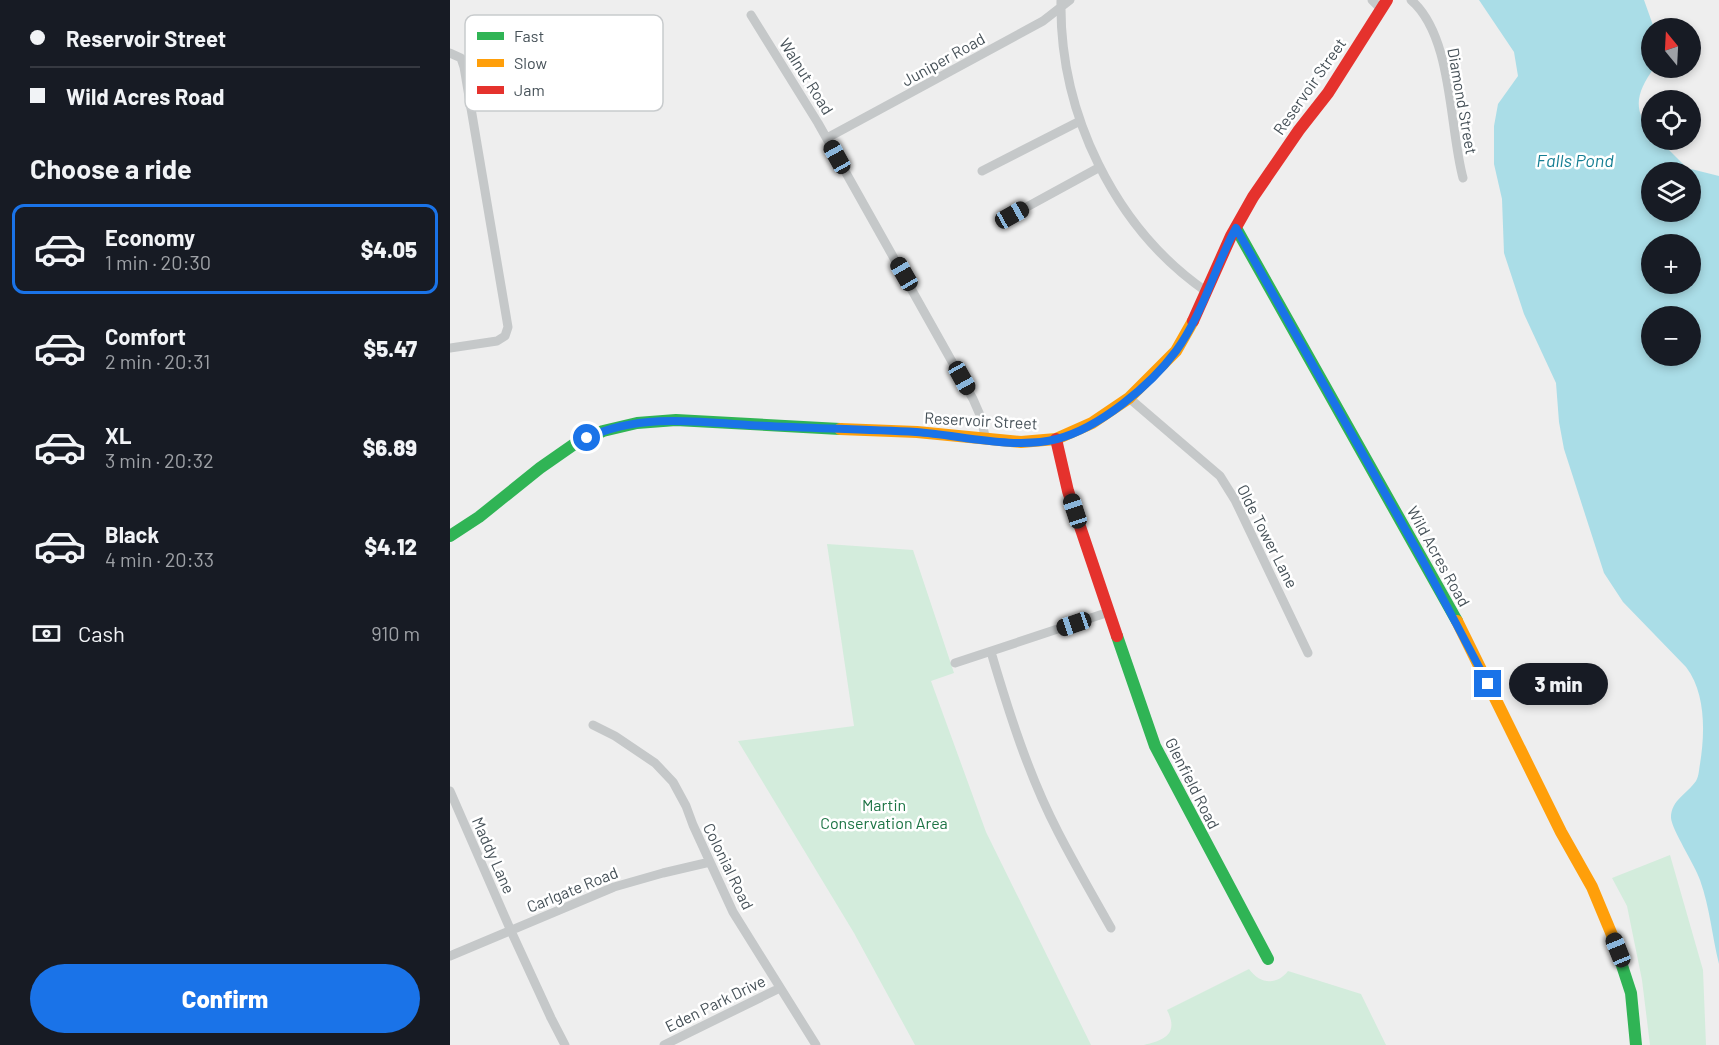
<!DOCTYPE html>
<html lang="en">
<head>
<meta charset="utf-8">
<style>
	body { margin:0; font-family:Barlow,sans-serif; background:#20242c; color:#f1f3f6; height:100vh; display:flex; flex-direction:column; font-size:22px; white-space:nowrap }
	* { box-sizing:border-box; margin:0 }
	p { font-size:20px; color:#9ea1a6 }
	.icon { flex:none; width:33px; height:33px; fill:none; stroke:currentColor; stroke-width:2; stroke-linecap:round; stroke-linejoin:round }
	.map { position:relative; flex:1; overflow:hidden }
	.panel { display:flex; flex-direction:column; background:#171b24; width:450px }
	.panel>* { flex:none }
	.banner { display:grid; align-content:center; height:132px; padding:0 30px; background:#171b24 }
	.needle { width:39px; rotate:342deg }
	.tools { position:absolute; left:1191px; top:18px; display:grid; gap:12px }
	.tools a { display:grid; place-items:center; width:60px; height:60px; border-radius:50%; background:#171b24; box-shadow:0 3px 9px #0003; font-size:30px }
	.end { position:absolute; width:27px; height:27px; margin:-14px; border:8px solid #1a73e8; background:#fff; box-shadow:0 0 0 3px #fff }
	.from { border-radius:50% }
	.bubble { position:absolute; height:42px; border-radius:21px; background:#171b24; box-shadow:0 3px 9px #0003; font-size:20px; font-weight:800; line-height:42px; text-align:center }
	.car { position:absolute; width:18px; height:36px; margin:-18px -9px; border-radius:8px; box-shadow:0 0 4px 2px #0007; background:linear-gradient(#222 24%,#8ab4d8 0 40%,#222 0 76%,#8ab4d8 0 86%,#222 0) }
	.banner b { display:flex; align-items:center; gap:21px; height:57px; font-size:22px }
	.banner b+b { border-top:2px solid #363941 }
	.banner i { width:15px; height:15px; background:#f1f3f6 }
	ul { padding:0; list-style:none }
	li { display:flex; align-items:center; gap:18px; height:90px; margin:0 12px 9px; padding:0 18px; border:3px solid transparent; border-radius:12px }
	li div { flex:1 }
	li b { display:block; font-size:22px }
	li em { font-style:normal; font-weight:800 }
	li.selected { border-color:#1a73e8 }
	li>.icon { width:54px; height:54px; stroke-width:1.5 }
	h2 { padding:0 30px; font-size:27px; line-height:72px }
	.pay { display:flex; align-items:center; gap:15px; height:66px; padding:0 30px; font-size:22px }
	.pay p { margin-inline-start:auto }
	.button { display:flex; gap:12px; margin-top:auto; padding:12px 30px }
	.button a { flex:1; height:69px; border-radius:36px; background:#1a73e8; color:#fff; font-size:24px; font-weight:800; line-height:69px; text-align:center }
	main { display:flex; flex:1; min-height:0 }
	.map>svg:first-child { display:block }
	.green { fill:#d3ecdc }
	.water { fill:#aadde7; fill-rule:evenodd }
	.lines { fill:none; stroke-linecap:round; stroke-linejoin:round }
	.street { stroke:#c5c8c9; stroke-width:9 }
	.fast { stroke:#30b455; stroke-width:12 }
	.slow { stroke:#ff9f0a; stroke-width:12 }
	.jam { stroke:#e5322d; stroke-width:12 }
	.route { stroke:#1a73e8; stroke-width:8 }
	.labels { text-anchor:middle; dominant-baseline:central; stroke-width:5; stroke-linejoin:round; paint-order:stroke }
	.street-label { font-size:16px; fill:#465158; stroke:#fff }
	.park-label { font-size:16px; fill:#1d7445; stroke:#fff }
	.water-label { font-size:18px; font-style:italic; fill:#167f94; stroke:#fff }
	.key { fill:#fff; stroke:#c8cbcd; stroke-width:1.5 }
	.key-label { font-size:16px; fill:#465158 }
</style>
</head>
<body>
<main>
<section class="panel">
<div class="banner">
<b><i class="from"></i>Reservoir Street</b>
<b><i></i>Wild Acres Road</b>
</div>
<h2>Choose a ride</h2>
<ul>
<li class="selected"><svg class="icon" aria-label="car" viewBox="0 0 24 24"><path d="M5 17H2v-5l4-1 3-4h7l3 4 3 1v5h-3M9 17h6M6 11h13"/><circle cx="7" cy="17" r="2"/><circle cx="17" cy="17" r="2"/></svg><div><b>Economy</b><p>1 min · 20:30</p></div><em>$4.05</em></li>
<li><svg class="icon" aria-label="car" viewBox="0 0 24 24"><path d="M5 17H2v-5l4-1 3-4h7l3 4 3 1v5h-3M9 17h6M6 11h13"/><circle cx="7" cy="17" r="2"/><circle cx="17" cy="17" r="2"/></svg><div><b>Comfort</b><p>2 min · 20:31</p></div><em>$5.47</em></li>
<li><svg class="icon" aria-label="car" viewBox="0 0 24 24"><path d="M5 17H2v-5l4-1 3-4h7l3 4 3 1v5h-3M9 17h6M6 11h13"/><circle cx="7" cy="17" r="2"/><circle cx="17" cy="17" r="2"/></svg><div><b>XL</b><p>3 min · 20:32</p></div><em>$6.89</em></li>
<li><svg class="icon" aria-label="car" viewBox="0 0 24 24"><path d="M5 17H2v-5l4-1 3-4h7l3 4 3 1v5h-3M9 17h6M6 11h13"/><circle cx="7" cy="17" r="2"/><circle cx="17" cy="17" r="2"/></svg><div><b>Black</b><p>4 min · 20:33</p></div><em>$4.12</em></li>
</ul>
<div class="pay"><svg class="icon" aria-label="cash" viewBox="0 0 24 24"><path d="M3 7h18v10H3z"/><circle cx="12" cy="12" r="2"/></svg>Cash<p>910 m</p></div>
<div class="button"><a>Confirm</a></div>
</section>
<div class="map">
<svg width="1269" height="1045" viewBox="0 0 1269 1045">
	<rect width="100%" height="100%" fill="#eee"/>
	<!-- green -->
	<path class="green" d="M377,544L463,550L504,673L481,681L536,832L641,1045H465L404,933L288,741L404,726Z
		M1220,855L1253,970L1256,1045H1200L1192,980L1177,906L1162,878Z
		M799,969C810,984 826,986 838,971L911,994L936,1045H694C712,1041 730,1035 717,1010Z"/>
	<!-- water -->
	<path class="water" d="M1029,0H1194L1204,28H1202V68H1204C1188,90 1181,109 1201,131L1202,140H1209L1237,168L1269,176V964C1262,936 1260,908 1250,880C1245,865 1222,830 1221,818C1221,800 1237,794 1246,781C1249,776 1249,769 1250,764C1255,733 1256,693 1236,667L1173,602L1154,573L1114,449L1109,422L1106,383L1074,314L1054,253L1052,199L1044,164V126L1048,104L1068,76L1064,52ZM1202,172H1240V212H1202ZM1202,244H1240V284H1202ZM1202,316H1240V356H1202Z"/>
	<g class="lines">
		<!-- street -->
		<path class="street" d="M611,0C609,112 664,228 757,292
			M922,0L931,9
			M961,0C1003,36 999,127 1013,178
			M301,15L368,123L523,399L530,415L536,440
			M0,53L11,58L14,67L58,327L55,336L47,341L0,348
			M377,138L593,21L620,0
			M532,171L630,121
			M562,215L650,167
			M679,398L770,476L785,500L858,653
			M541,652C559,713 579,776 608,832C625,865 643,896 661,928
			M505,663L659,612
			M143,725L165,736L205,763L223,782L236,806L243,825L283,912L366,1045
			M0,791L61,931L101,1018L115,1045
			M0,956L164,887L213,873L260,862
			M214,1045L330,988"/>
		<!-- fast -->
		<path class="fast" d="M786,228L1007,621
			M0,536L29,517L90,468L123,445L153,431L187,423L226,420L390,429
			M667,636L705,746L818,959
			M1162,935L1181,993L1186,1045"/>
		<!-- slow -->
		<path class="slow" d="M390,429L467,432L571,442L606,439L642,423L679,398L726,351L743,321
			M1007,621L1111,832L1142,887L1162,935"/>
		<!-- jam -->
		<path class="jam" d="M743,321L781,236L803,197L849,130L878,93L937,0
			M606,439L618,491L667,636"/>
	</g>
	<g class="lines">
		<!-- route -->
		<path class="route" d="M137,438C187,414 244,421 298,425C354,428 410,429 466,432C510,435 564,450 607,439C649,428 700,386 726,351C753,314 764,268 786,228L973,561L1038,684"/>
	</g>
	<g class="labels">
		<!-- street labels -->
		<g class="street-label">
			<text transform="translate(493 59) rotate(-29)">Juniper Road</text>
			<text transform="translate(357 76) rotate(58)">Walnut Road</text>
			<text transform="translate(859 86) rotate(-55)">Reservoir Street</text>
			<text transform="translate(1013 101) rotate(80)">Diamond Street</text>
			<text transform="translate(531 420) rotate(3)">Reservoir Street</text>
			<text transform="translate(818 536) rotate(63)">Olde Tower Lane</text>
			<text transform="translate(989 556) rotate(61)">Wild Acres Road</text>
			<text transform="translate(743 783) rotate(63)">Glenfield Road</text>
			<text transform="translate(44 855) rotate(66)">Maddy Lane</text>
			<text transform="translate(279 866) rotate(64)">Colonial Road</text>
			<text transform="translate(122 889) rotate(-22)">Carlgate Road</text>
			<text transform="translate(265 1003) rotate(-26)">Eden Park Drive</text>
		</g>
		<!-- park labels -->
		<g class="park-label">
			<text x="434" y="804">Martin<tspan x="434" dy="18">Conservation Area</tspan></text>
		</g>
		<!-- water labels -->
		<g class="water-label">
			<text x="1125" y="160">Falls Pond</text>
		</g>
	</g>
	<!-- legend -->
	<rect x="15" y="15" width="198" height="96" rx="9" class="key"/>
	<rect x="27" y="32" width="27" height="8" fill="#30b455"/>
	<rect x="27" y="59" width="27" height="8" fill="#ff9f0a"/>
	<rect x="27" y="86" width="27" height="8" fill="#e5322d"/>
	<g class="key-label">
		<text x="64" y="42">Fast</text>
		<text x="64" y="69">Slow</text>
		<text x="64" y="96">Jam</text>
	</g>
</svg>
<div class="tools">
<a><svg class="needle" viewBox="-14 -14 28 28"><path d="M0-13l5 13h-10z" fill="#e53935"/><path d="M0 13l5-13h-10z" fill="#9ea1a6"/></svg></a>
<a><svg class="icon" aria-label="locate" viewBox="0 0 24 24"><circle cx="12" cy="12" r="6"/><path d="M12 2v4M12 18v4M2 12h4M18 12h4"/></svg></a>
<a><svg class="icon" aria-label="layers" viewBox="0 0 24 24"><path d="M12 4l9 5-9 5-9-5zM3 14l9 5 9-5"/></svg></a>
<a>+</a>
<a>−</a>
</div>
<i class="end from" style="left:137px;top:438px"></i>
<i class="end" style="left:1038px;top:684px"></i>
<div class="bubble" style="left:1059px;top:663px;width:99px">3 min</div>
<i class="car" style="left:387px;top:157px;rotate:331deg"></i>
<i class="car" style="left:562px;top:215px;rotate:61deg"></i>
<i class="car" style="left:454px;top:274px;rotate:330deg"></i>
<i class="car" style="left:512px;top:378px;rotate:151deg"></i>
<i class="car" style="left:625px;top:511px;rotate:342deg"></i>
<i class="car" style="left:624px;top:624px;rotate:251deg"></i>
<i class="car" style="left:1168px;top:950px;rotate:338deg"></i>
</div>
</main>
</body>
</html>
